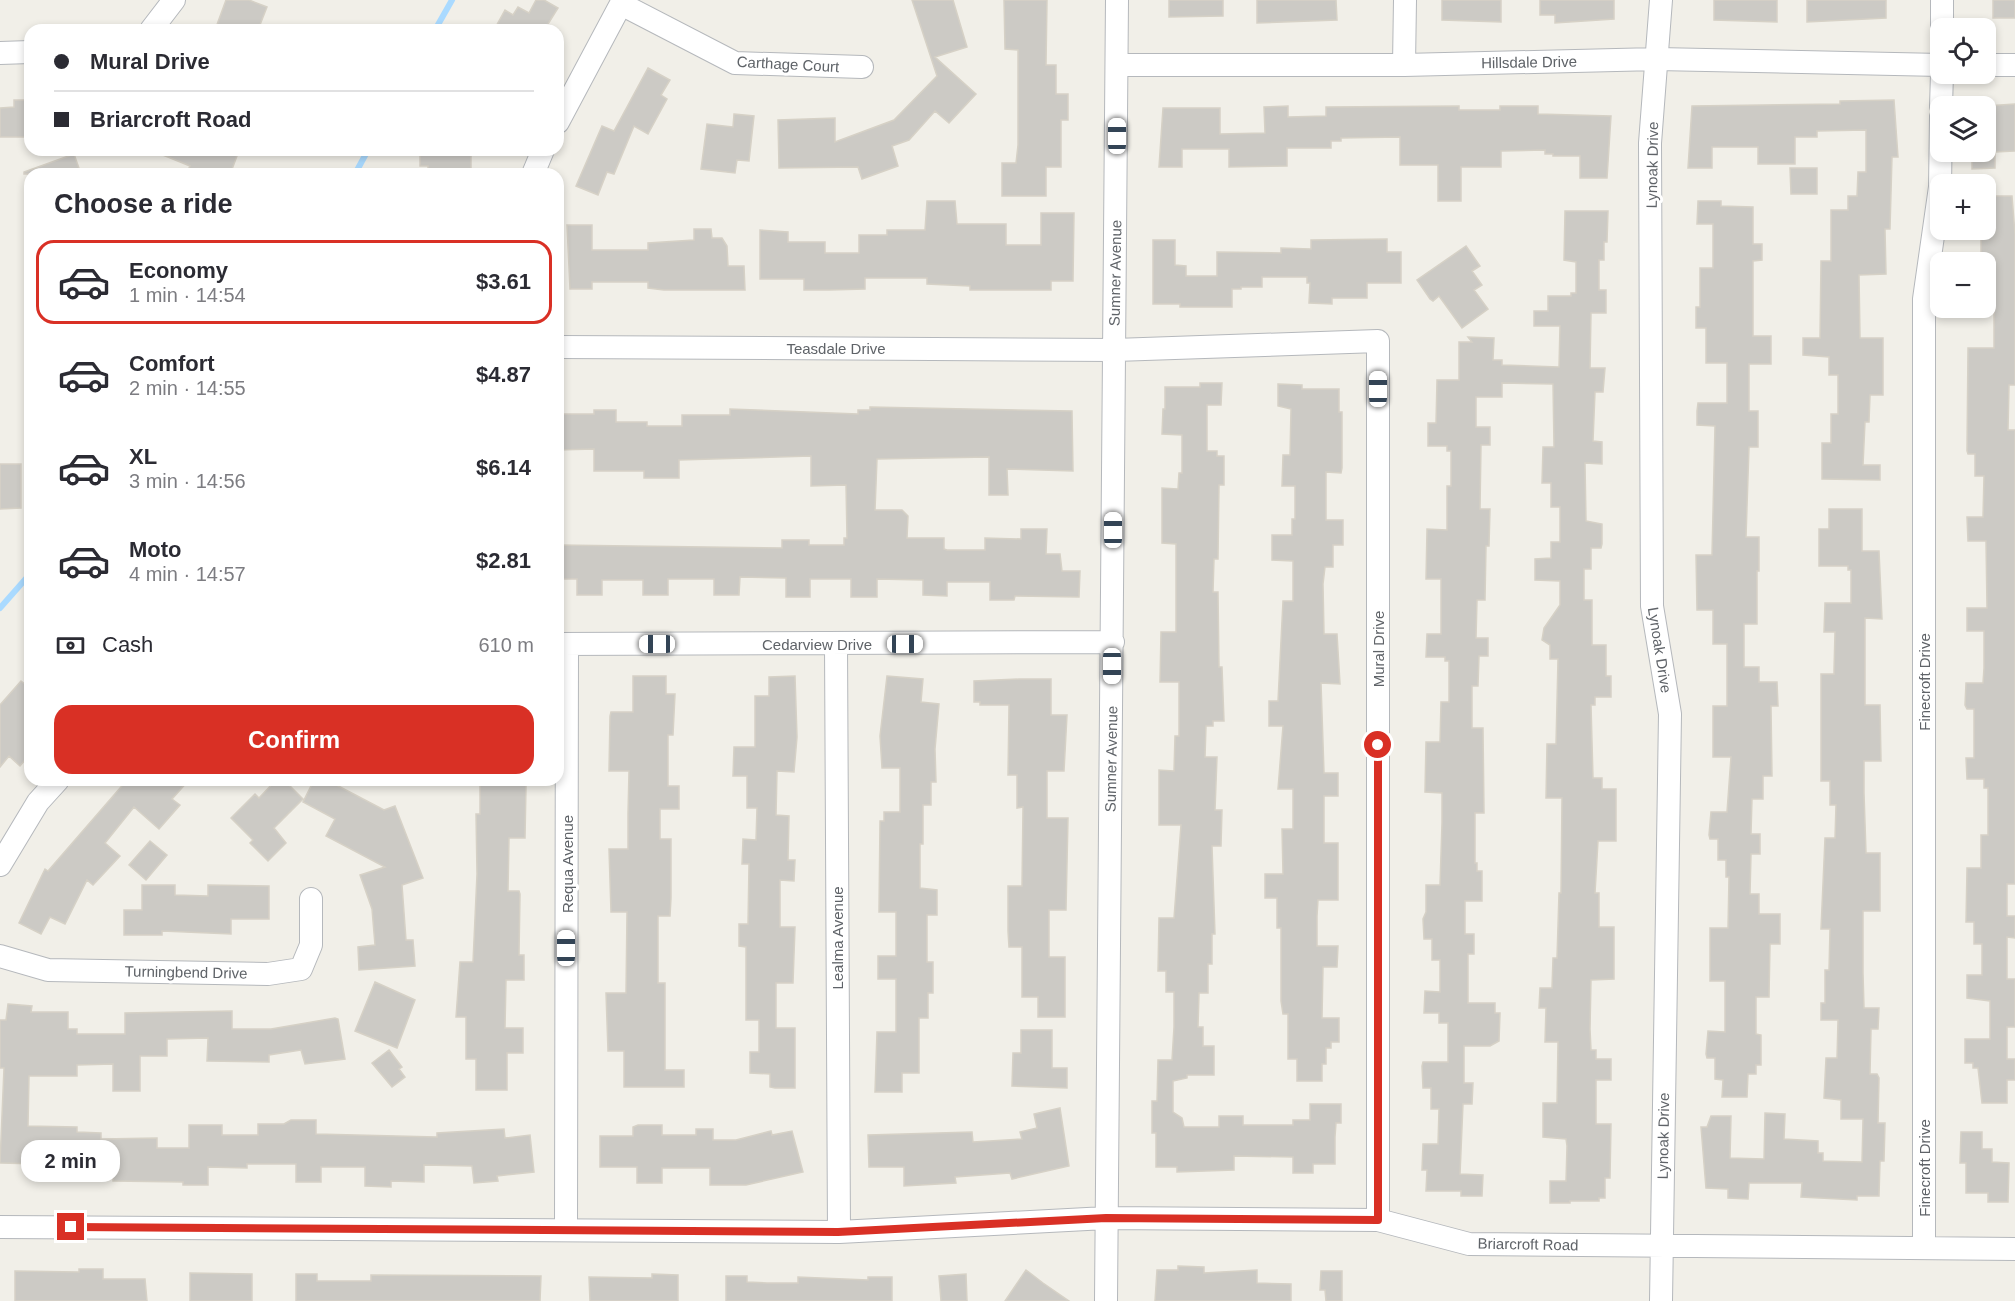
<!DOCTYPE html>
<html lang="en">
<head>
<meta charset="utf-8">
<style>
	body { margin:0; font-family:Arial,sans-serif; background:#f2f2f3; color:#2b2b33; height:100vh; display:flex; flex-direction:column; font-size:22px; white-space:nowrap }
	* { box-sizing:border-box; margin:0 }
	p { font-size:20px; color:#7c7c81 }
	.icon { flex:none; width:33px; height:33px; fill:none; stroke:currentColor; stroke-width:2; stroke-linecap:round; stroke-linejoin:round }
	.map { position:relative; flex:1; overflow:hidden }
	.details { position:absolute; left:24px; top:168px; width:540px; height:618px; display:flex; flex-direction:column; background:#fff; border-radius:18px; box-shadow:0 3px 9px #0003 }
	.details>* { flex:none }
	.hud { position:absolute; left:24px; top:24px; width:540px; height:132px; border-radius:18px; box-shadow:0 3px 9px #0003; display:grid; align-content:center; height:132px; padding:0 30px; background:#fff }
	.fabs { position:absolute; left:1930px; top:18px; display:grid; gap:12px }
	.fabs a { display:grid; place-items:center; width:66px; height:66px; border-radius:12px; background:#fff; box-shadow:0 3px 9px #0003; font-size:30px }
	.end { position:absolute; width:27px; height:27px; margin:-14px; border:8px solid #d93025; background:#fff; box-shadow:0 0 0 3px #fff }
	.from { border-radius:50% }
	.bubble { position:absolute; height:42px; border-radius:18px; background:#fff; box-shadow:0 3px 9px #0003; font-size:20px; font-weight:600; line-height:42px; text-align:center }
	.car { position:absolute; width:18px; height:36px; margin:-18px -9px; border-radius:8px; box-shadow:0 0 4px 2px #0007; background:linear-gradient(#fff 24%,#345 0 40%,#fff 0 76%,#345 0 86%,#fff 0) }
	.hud b { display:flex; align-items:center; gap:21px; height:57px; font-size:22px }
	.hud b+b { border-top:2px solid #e1e1e2 }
	.hud i { width:15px; height:15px; background:#2b2b33 }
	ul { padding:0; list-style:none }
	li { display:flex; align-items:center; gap:18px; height:84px; margin:0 12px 9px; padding:0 18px; border:3px solid transparent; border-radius:18px }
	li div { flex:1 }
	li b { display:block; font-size:22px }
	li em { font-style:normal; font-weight:600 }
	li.active { border-color:#d93025 }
	li>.icon { width:54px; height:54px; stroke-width:1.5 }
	h2 { padding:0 30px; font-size:27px; line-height:72px }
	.pay { display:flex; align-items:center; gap:15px; height:66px; padding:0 30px; font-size:22px }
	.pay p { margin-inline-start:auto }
	.action { display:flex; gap:12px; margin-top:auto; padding:12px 30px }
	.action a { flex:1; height:69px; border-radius:18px; background:#d93025; color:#fff; font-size:24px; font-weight:600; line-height:69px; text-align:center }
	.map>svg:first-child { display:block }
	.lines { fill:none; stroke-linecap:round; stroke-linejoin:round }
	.stream { stroke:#aadaff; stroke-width:6 }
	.building { fill:#cccac5; stroke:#d6d1c6; stroke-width:1.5 }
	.minor-casing { stroke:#b5b8bc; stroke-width:24 }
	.minor { stroke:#fff; stroke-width:22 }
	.route { stroke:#d93025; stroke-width:8 }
	.labels { text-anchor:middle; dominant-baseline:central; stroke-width:6; stroke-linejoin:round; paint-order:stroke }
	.street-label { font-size:15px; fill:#5f6368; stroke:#fff }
</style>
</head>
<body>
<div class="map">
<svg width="2015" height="1301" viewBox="0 0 2015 1301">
	<rect width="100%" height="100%" fill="#f1efe8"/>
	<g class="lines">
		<!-- stream -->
		<path class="stream" d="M435,30L452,0
			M355,174L368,150
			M0,608L30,574"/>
	</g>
	<!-- building -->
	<path class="building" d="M226,0H249L267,7L258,30H215Z
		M536,0H544L558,8L548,24L558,30H494L505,10L513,15L518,7L529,13Z
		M912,0H953L967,47L935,57L976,94L949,123L935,111L909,140L892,146L898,166L862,179L858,167L779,168L778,120L835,118V142L894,120L937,76Z
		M1004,0H1047L1046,65H1056V94H1068V120H1061V167H1046V196H1002V163H1016L1018,145V50L1005,49Z
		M1169,0H1223V16L1169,17Z
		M1257,0H1336L1337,20L1257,23Z
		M1442,0H1501V22L1442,20Z
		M1540,0H1614V19L1555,23V15H1540Z
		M1714,0H1777V22L1714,20Z
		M1807,0H1886V18L1807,22Z
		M1993,0H2015V18H1993Z
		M648,68L670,80L661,95L667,99L648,134L634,126L614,174L607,172L598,195L576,186L602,126L614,131Z
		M14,100H30V137H0V108L14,107Z
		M1894,100L1898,157H1892L1890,229H1885L1886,274L1859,275L1860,338H1883V395H1870L1869,422H1865L1863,465H1880V480L1822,479V443H1831V414H1838V375H1829V357L1803,355V338H1820L1821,261H1831V210H1848V196H1857L1858,172H1866V130L1817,131V137H1795V164H1758V147H1712V168H1688L1692,106L1840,104V101Z
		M2015,104V151L1995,152V168L1972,169V152H1986V106Z
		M1288,106V117L1326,116V107L1459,106V110H1500V106H1538V114L1611,116L1607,178H1580V156H1553V154H1545V150L1501,151V167H1461V201H1438V165H1400V137L1341,138V141H1331V148H1287V166L1229,167V149H1182V167H1159L1163,108H1220V134L1265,133L1264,107Z
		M734,114L754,116L749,161L737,160L735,173L701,169L707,124L733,127Z
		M223,150L237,156L231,172L224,169L223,174H186L190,166L153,151Z
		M420,150H471V174H428V166H420Z
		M74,154L81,174H24V172Z
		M1790,168H1817V194H1791Z
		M1986,196H2012L2015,234V385H2009L2008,430H2015V884H2007V916H2015V938L2007,937V979H2015V1027H2007V1059H2015V1080H2007V1103H1982L1978,1068H1973V1063H1965V1039H1990V1001L1967,998V975H1982V944H1974V922H1966L1967,868H1981V835H1988V788H1984V779H1967L1966,758H1974V709H1967L1965,705L1966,683H1983L1984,668V631H1967V608H1987L1986,541H1968L1967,517H1983L1984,476H1975V454H1968L1967,451L1968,348H1994V294H1986V253H1981V230H1986Z
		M927,201H955L957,224H1006V245H1041V213H1074L1073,281H1051V290H970V286L927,284V278H865V289L829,290H804V279H760V230L788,232V242H825V253H859V235H887V230H925Z
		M1698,201H1721V206L1753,207V244H1762V260L1753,261V336H1771V364H1749V411H1758V447H1749L1746,537H1759V571H1757V624H1744V667H1759V682H1777L1778,706H1771L1772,776H1763V799H1752L1751,834H1760V854H1751L1750,894H1759V914H1780V944H1770L1769,997H1756V1034L1761,1035V1065H1756V1074H1748L1747,1097H1722L1723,1080L1715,1079V1058H1707L1706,1054L1708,1031L1725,1032V981H1710V928H1728L1729,877H1726V860H1718V839H1710L1709,835L1711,812H1727L1731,757H1713V706H1727V644H1713V610H1697L1696,555H1712L1715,426L1697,425V411L1698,403H1727V363H1706V328H1696V307H1700V268H1713V224H1697Z
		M1565,211H1608L1607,242H1604V260H1599V290H1606V313H1591L1590,368H1605L1603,392H1595L1593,441L1602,442V464L1585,463L1586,521L1602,524V544L1601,548H1591V569H1584V600H1592V645H1606V676H1611V697H1595V705H1591L1593,778H1602V789H1616V841H1598L1595,893H1599V927H1614V979L1591,980L1590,1029L1591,1050H1596V1059H1611V1080H1596V1124H1611L1610,1178H1605V1198H1599V1201H1570V1203H1550V1181H1566L1567,1146L1566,1139L1543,1137V1103H1557L1558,1042H1545L1546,1008H1539L1540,988H1552L1553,958H1557L1559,893H1561L1562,798H1546L1547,744H1556L1558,659H1550V645L1542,640L1544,628L1560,605V581L1535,580V559L1551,558V542H1560V507H1551V483H1542L1543,447H1554L1553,384L1502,383V397H1476V427H1490V445H1481L1480,509H1490L1489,546H1486L1485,600H1477L1476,638H1488V656H1479L1478,686H1472V728H1483L1484,813H1475V863H1477V871H1482V901H1465V934H1474V954H1468V1003H1495V1013H1500L1499,1041L1490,1046H1464V1083H1473L1472,1104H1463L1460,1174L1483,1175L1482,1196H1461V1191H1426L1427,1170H1422L1423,1144H1438L1439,1109H1431V1088H1423L1422,1066L1423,1062H1448V1023H1439V1013H1424L1425,991L1440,992V960H1432V939H1424L1423,919L1426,912V885H1440L1442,823V793L1425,792L1426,742H1440L1441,702H1449V661H1445V657H1426L1427,634H1441V579H1426L1427,529L1447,530V486H1451V451H1447V446H1428V423H1436L1437,380H1459V342H1472L1468,337L1494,338L1493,360H1502V365L1559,367L1560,326H1534V311H1548V296H1571V293H1576V262L1564,260Z
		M567,225H592V250H648V243L694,240V229H711L712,238H722L727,246L728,266H744L745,290H664L648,288V282H592V289H570Z
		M1387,239V252H1401V283H1367V298H1332V304L1309,303L1310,283H1307V277H1262V287H1241V289H1232V307H1180V304H1153V240H1175V265L1186,266V276H1217V252L1281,253V248L1311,249V240Z
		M1466,246L1480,266L1472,271L1482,285L1474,290L1488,309L1462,328L1439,296L1433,301L1430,299L1417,280Z
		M1200,383H1222L1221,405H1207V451H1217V456H1224V485H1219L1218,559H1214L1213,592H1218L1219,667H1222L1224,721H1213V726H1206L1205,757H1217L1215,810H1222L1221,846H1212L1215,934H1212V964H1208V993H1199L1198,1027H1203V1046H1214V1075H1187V1078L1173,1081V1112L1182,1118L1184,1127H1219V1116H1243V1125H1293V1120H1310V1104H1341V1123H1336L1335,1137V1164H1313V1173H1293V1157L1234,1156V1170L1177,1172V1167H1156V1133H1152V1101H1157L1158,1060H1172L1174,1027V992H1166V971H1158L1159,918H1174L1181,825H1159V770L1174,771L1175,736H1179V682H1160L1161,632H1176V544L1162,543V488L1178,489L1179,473H1182V435L1162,434L1163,409H1165V387H1200Z
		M1278,384L1302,385V389H1339V412H1342V468L1341,473L1326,472V520H1343V545H1333V567H1325L1323,584L1324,634H1337L1340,684L1321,683L1324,773H1338V796H1324V843H1338V900H1318L1317,916V946H1338L1337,967H1323L1322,1018H1339V1042H1331V1048H1326V1064H1322V1081H1297V1059H1288V1014H1283L1281,1001V928H1277V898H1265V874H1283L1282,829H1293V789H1278L1283,726H1269V701H1278L1283,601H1293V561L1272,560V535H1292V519H1295V486H1282L1283,455H1290L1291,409L1278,406Z
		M870,407L1072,411L1073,471L1007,469L1008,495H989V457L877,459L875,510H902L908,516L907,538H944V549L947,550H985V538L1021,539V529H1047L1046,554H1060L1062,571H1080L1079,597L1015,596L1014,600H990V582H947V596L923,595V580L877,579V597H851V579H810V597H786V578L740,577L739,595H714V579H668V595H643V580H602V595H577V579H558V545L782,548V540H809V545H844V538H847L846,485L811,486V456L679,460V478H644V471H594V449L558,450V414H594V410H616V422H647V426H682V415H730V409L858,414V410H870Z
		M0,464H21V508L0,509Z
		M1829,509H1862V551H1879L1882,619L1865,618V705H1880L1881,761H1864V793L1866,853H1880V911H1863V973L1864,1008H1879L1878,1029H1871L1870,1074H1877L1879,1078L1878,1123H1885L1884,1161H1880L1879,1196H1857V1200L1801,1197L1802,1183H1749L1748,1199L1728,1198V1189L1706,1188L1701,1127H1707L1711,1116H1731L1730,1158L1764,1159L1765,1113L1785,1114L1784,1139L1818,1141V1153H1823V1161L1862,1162L1863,1119H1841V1100L1824,1098L1826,1058H1837L1838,1020H1821V1003H1825V970H1829L1830,929H1821L1825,838H1835L1836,805H1830V781H1821V674H1834V670L1835,632H1824L1825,603H1851V570H1848V566H1819V529H1829Z
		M633,676H666V694H675L673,735H668V786H679V809H660V839H671V898L670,916H658V983H665V1070H684V1087H624V1051H608L606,993H626L627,912H611L609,849H628V814L629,771H609L610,716L611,712H633Z
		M795,676L797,737L794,772L777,771L776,815L789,816L788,860H795L794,881L780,880V927H795L793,983H776V1028H795V1088H775L770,1087V1074L750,1073V1052H759V1020H746V947L739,946V924H748L749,864H742L743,839L756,840L757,808H747V776H733L734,747H755V696H769V677Z
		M887,676L923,679L921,702L939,704L935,749L936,782H931V805H923V844H920V888L937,890V915H927V962H933V993H928V1018H919V1073H902V1092H875L877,1032H896V979H878V956H896V912H879L880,821H884V812H900V768H882L880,736Z
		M1019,679H1051V715H1067L1064,771H1047V818H1068L1066,910H1049V957H1065V1017H1038V997H1022V947H1009L1008,931V886H1022L1023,807L1017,808V775H1008L1009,705H980V702H974V681Z
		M21,681L30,688V754L20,766L9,756L0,767V705Z
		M127,780H189L172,799L180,805L159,829L134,807L105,843L120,856L93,885L87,880L65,924L50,917L41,934L19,923L45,869L48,871Z
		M276,780H284L303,799L274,828L286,843L268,861L250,843L253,840L231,818L255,794L259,798Z
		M314,780H327L384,810L395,806L423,878L402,885L406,940H413L415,966L359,970L358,947L375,945L372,909L360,875L385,867L326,836L335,819L303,802Z
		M480,780H525L526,786L525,838H509L508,891H519L520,894L519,955H524V980H506L505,1028H523V1053H507V1090H476V1059H466V1017H456L460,962H473L477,874L476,814H480Z
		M150,841L167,855L146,880L129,865Z
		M142,885H175V895L208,896V885L269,886V919H231V934L162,931V935H124V910H142Z
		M375,982L415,1000L397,1048L355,1031Z
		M8,1004L32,1006L31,1012H68V1029H77V1034H125V1013L232,1011V1029H271L335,1018L338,1019L345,1059L305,1064L301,1050L269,1055V1062L207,1061L208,1038L167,1039V1056H140V1091H113V1064L77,1065V1076H29L28,1126L77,1127V1132L101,1133V1139L157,1138V1148H189V1125H222V1135H258V1124H284L291,1120H316V1134L437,1137V1133L504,1129L505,1138L530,1135L534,1172L497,1176L498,1181L474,1183L472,1166L424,1165V1182L391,1181V1187L365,1186V1167H321V1182H296V1164H247V1168L208,1167V1185H183V1182L113,1181V1164L63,1163V1181H37L38,1164L0,1163L4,1068H0V1020H6Z
		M1021,1030H1052V1068H1067V1088L1012,1086L1013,1053H1021Z
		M389,1050L402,1067L399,1069L405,1077L392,1087L372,1063Z
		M1060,1108L1069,1166L1012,1179L1010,1173L955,1177L956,1183L904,1186V1167H869L868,1135L972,1132L973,1142L1022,1139L1020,1132L1037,1128L1034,1114Z
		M638,1125H662V1135H696V1129H713V1140H736L771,1131L772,1135L792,1131L803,1172L746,1185H710V1168H662V1183H637V1167H600V1136H633V1127Z
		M1961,1132H1982V1149H1992V1162L2009,1163L2008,1202H1988V1193H1966V1163H1960Z
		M1178,1266L1204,1267V1273L1257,1270V1283L1291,1284V1301H1155L1157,1270H1178Z
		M79,1269H103V1279H145L147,1301H15V1271L79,1272Z
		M1026,1270L1043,1283L1069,1301H1005Z
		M1321,1271H1342V1301H1326L1325,1290H1320Z
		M190,1273L252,1274V1301H190Z
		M296,1274H317V1281H371V1275L541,1276L540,1301H296Z
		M652,1274L678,1275V1301H590L589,1277L652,1278Z
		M966,1274L967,1301H941L939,1276Z
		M726,1276H747V1282L767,1283H798V1277L868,1280V1277H892V1301H726Z"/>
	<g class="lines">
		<defs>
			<path id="minor" d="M621,4L735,63L862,67
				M1942,28V0
				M151,30L174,0
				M0,53L30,52
				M1117,65H1404L1657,59L1941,65
				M1404,65L1405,0
				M1986,65H2015
				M1941,106L1942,74
				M558,122L623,0
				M533,174L543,150
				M558,347L1115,350L1378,341V1220
				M558,644L1113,642
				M836,644L839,1232
				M0,865L38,802L58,780
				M0,956L48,970L268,974L301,969L311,945V899
				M0,1227L839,1232L1106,1218L1378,1220L1469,1244L2015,1249
				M566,1228L567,644
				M1924,1248V299L1940,187L1941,117
				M1106,1301L1117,0
				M1661,1301L1670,714L1652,606L1650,143L1661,0"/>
		</defs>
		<!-- minor casing -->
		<use href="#minor" class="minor-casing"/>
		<!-- minor -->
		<use href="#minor" class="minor"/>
	</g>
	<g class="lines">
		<!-- route -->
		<path class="route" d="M71,1227L838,1232L1106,1218L1378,1220V745"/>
	</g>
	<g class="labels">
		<!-- street labels -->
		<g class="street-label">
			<text transform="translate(1529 62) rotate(-1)">Hillsdale Drive</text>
			<text transform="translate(788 64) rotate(3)">Carthage Court</text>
			<text transform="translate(1652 165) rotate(-89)">Lynoak Drive</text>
			<text transform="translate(1115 273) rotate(-89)">Sumner Avenue</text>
			<text x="836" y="348">Teasdale Drive</text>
			<text x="817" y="644">Cedarview Drive</text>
			<text transform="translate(1378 649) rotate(-90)">Mural Drive</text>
			<text transform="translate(1660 650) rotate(81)">Lynoak Drive</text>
			<text transform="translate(1924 682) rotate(-90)">Finecroft Drive</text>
			<text transform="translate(1111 759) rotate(-89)">Sumner Avenue</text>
			<text transform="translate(567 864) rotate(-90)">Requa Avenue</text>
			<text transform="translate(837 938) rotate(-90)">Lealma Avenue</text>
			<text transform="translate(186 972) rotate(1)">Turningbend Drive</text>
			<text transform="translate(1663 1136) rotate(-89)">Lynoak Drive</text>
			<text transform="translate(1924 1168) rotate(-90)">Finecroft Drive</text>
			<text transform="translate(1528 1244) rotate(1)">Briarcroft Road</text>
		</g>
	</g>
</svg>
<div class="fabs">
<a><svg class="icon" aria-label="locate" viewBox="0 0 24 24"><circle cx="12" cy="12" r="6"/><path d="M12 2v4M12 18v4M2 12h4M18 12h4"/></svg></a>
<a><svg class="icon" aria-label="layers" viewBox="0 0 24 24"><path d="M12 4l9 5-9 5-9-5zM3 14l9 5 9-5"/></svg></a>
<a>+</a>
<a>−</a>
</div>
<i class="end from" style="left:1378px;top:745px"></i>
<i class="end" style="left:71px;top:1227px"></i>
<div class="bubble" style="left:21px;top:1140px;width:99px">2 min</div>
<i class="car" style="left:1117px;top:136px;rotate:0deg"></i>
<i class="car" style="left:1378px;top:389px;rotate:0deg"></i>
<i class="car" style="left:1113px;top:530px;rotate:0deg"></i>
<i class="car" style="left:657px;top:644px;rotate:270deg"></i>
<i class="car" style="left:905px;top:644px;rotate:90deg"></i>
<i class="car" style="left:1112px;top:666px;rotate:180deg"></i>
<i class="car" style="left:566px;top:948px;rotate:0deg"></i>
<div class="hud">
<b><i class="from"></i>Mural Drive</b>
<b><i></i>Briarcroft Road</b>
</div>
<section class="details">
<h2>Choose a ride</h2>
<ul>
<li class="active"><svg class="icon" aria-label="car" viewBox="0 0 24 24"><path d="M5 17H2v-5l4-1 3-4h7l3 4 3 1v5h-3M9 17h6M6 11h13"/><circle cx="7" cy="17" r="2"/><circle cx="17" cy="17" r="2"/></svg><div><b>Economy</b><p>1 min · 14:54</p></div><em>$3.61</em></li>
<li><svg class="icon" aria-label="car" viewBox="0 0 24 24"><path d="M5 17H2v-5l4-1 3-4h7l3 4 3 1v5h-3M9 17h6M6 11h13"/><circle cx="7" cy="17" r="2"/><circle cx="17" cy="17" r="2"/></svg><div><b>Comfort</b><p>2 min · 14:55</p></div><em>$4.87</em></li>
<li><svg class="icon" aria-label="car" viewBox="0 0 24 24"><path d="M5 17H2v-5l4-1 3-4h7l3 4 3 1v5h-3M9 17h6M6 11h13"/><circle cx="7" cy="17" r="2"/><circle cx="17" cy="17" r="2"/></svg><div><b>XL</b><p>3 min · 14:56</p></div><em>$6.14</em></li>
<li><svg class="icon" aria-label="car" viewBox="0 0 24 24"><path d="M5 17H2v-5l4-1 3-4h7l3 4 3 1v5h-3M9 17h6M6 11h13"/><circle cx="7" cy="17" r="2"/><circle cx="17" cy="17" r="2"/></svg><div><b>Moto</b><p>4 min · 14:57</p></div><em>$2.81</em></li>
</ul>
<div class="pay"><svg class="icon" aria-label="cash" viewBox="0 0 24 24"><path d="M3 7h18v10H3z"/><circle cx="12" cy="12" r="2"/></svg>Cash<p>610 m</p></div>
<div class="action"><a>Confirm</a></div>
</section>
</div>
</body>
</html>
